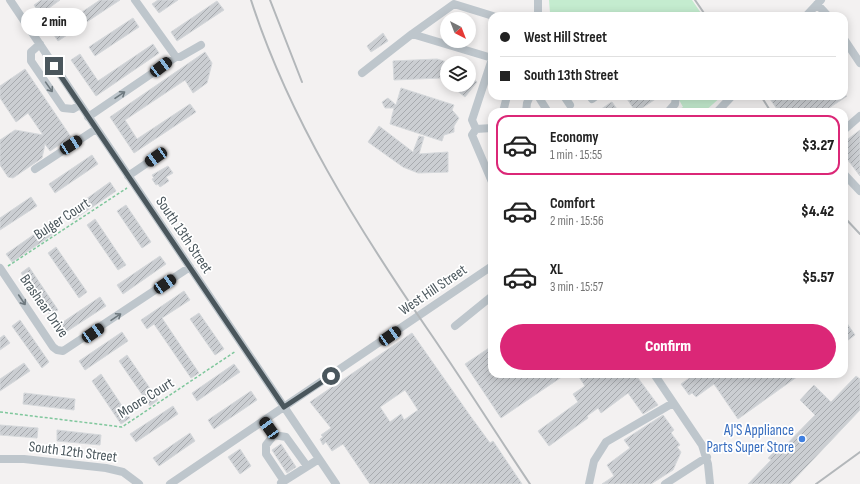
<!DOCTYPE html>
<html lang="en">
<head>
<meta charset="utf-8">
<style>
	body { margin:0; font-family:"Sofia Sans Condensed",sans-serif; background:#f6f6f6; color:#222; height:100vh; display:flex; flex-direction:column; font-size:15px; white-space:nowrap }
	* { box-sizing:border-box; margin:0 }
	p { font-size:13px; color:#767676 }
	.icon { flex:none; width:22px; height:22px; fill:none; stroke:currentColor; stroke-width:2; stroke-linecap:round; stroke-linejoin:round }
	.map { position:relative; flex:1; overflow:hidden }
	.side { position:absolute; left:488px; top:108px; width:360px; height:270px; display:flex; flex-direction:column; background:#fff; border-radius:12px; box-shadow:0 2px 10px #0003 }
	.side>* { flex:none }
	.top-card { position:absolute; left:488px; top:12px; width:360px; height:88px; border-radius:12px; box-shadow:0 2px 10px #0003; display:grid; align-content:center; height:88px; padding:0 12px; background:#fff }
	.needle { width:26px; rotate:138deg }
	.tools { position:absolute; left:440px; top:12px; display:grid; gap:8px }
	.tools a { display:grid; place-items:center; width:36px; height:36px; border-radius:50%; background:#fff; box-shadow:0 2px 10px #0003; font-size:20px }
	.end { position:absolute; width:18px; height:18px; margin:-9px; border:5px solid #4a565c; background:#fff; box-shadow:0 0 0 2px #fff }
	.from { border-radius:50% }
	.bubble { position:absolute; height:28px; border-radius:14px; background:#fff; box-shadow:0 2px 10px #0003; font-size:13px; font-weight:800; line-height:28px; text-align:center }
	.car { position:absolute; width:12px; height:24px; margin:-12px -6px; border-radius:5px; box-shadow:0 0 3px 1px #0007; background:linear-gradient(#222 24%,#8ab4d8 0 40%,#222 0 76%,#8ab4d8 0 86%,#222 0) }
	.top-card b { display:flex; align-items:center; gap:14px; height:38px; font-size:15px }
	.top-card b+b { border-top:1px solid #e0e0e0 }
	.top-card i { width:10px; height:10px; background:#222 }
	ul { padding:7px 0 0; list-style:none }
	li { display:flex; align-items:center; gap:12px; height:60px; margin:0 8px 6px; padding:0 4px; border:2px solid transparent; border-radius:12px }
	li div { flex:1 }
	li b { display:block; font-size:15px }
	li em { font-style:normal; font-weight:800 }
	li.current { border-color:#db2777 }
	li>.icon { width:36px; height:36px; stroke-width:1.5 }
	.cta { display:flex; gap:8px; margin-top:auto; padding:8px 12px }
	.cta a { flex:1; height:46px; border-radius:24px; background:#db2777; color:#fff; font-size:16px; font-weight:800; line-height:46px; text-align:center }
	.map>svg:first-child { display:block }
	.park { fill:#c4eccf }
	.building { fill:url(#building-hatch); stroke:#d5d8db; fill-rule:evenodd }
	.lines { fill:none; stroke-linecap:round; stroke-linejoin:round }
	.path { stroke:#7fc79c; stroke-width:1.5; stroke-dasharray:3 2; stroke-linecap:butt }
	.minor { stroke:#bec6cc; stroke-width:8 }
	.rail { stroke:#b3b7ba; stroke-width:2 }
	.oneway { stroke:#6d787e }
	.route { stroke:#4a565c; stroke-width:5 }
	.shop-dot { fill:#3f7fe0; stroke:#fff; stroke-width:1.5 }
	.labels { text-anchor:middle; dominant-baseline:central; stroke-width:3.5; stroke-linejoin:round; paint-order:stroke }
	.street-label { font-size:15px; fill:#4a565c; stroke:#fff }
	.shop-label { font-size:15px; fill:#366cbe; stroke:#fff; text-anchor:end }
</style>
</head>
<body>
<div class="map">
<svg width="860" height="484" viewBox="0 0 860 484">
	<defs>
		<pattern id="building-hatch" width="6" height="6" patternUnits="userSpaceOnUse"><rect width="6" height="6" fill="#cbced2"/><path d="M-1 1l2-2M0 6l6-6M5 7l2-2" fill="none" stroke="#a7aaae"/></pattern>
	</defs>
	<rect width="100%" height="100%" fill="#f3f1f1"/>
	<!-- park -->
	<path class="park" d="M549,0H692L703,16H555L553,12L550,13Z
		M677,96H722L704,112H675L683,107Z"/>
	<!-- building -->
	<path class="building" d="M41,0H60L49,8L61,26L100,0H120L58,41L34,5Z
		M158,0H178L159,13L152,4Z
		M217,1L224,10L177,41L171,32Z
		M133,18L139,27L95,56L89,47Z
		M383,33L388,41L371,52L367,46Z
		M153,44L159,53L96,96L71,60L80,54L98,81Z
		M205,52L212,63L207,83L193,93L185,80L125,120L137,139L190,104L196,112L134,153L110,117Z
		M437,59L447,62V83L441,78L394,80L393,61Z
		M25,69L71,137L50,151L45,144L42,158L13,178L8,177L0,165V140L15,130L43,135L28,113L16,122L0,98V86Z
		M469,76L477,82L465,97L450,85H469Z
		M401,88L454,105L452,110L459,118L454,126V132L444,135L442,141L390,124L394,108H385L382,102L388,98L396,105Z
		M625,96H660L636,112Z
		M768,96H847L823,112H779Z
		M612,102L619,112H597L610,103Z
		M379,126L413,152L419,136L424,137L419,154L448,152V172L418,173L403,167L368,142Z
		M860,130V176L844,155V142Z
		M92,155L98,164L55,193L49,184Z
		M168,166L173,173L166,177L169,181L160,187L158,184L156,185L152,179L154,178L152,175Z
		M110,182L116,191L73,220L68,212Z
		M31,197L37,206L0,230V218Z
		M126,205L151,242L142,248L117,211Z
		M95,219L126,265L118,270L87,225Z
		M49,224L55,233L12,262L6,254Z
		M56,247L87,292L79,298L48,253Z
		M160,256L166,264L123,294L117,285Z
		M29,267L58,310L50,315L21,273Z
		M184,291L190,300L162,318L199,373L191,378L154,324L147,329L141,320Z
		M100,297L106,306L63,334L57,326Z
		M199,313L224,349L215,355L190,319Z
		M844,319L855,335L844,343Z
		M20,320L49,362L42,368L12,326Z
		M122,332L128,341L85,370L79,361Z
		M412,333L471,417L490,443L493,441L522,484H370L343,444L332,451L326,442L323,445L320,439L323,437L321,435L331,428L310,402ZM405,390L418,410L404,420L401,414L390,422L380,407Z
		M4,335L10,343L0,350V338Z
		M492,346V374H566L501,418L465,364Z
		M127,355L158,400L150,406L119,361Z
		M24,363L30,371L0,391V379Z
		M234,364L240,372L197,401L192,393Z
		M101,374L130,418L121,424L92,381Z
		M577,374H635L658,405L643,414L628,393L601,413L598,408L587,416L588,418L549,446L538,431L578,402L573,394L585,386Z
		M695,374H801L738,419L714,384L696,397L692,393L689,395L681,384Z
		M856,376L860,379V410L790,484H748L771,460L768,458L781,445L783,448L815,415L800,400L814,385L831,402Z
		M251,391L257,400L214,429L208,420Z
		M24,393L75,399L74,410L23,404Z
		M173,406L178,414L136,442L130,434Z
		M663,415L674,430L671,433L680,445L677,447L681,452L673,470L651,484H602L614,476L607,465L630,448L624,440Z
		M0,425L38,428L37,438L0,435Z
		M57,430L101,435L100,445L57,441Z
		M190,433L195,441L159,466L153,458Z
		M281,444L296,467L287,473L272,450Z
		M240,449L251,466L240,474L228,457Z"/>
	<g class="lines">
		<!-- path -->
		<path class="path" d="M8,266L127,188
			M0,412L122,427L236,351"/>
		<!-- minor -->
		<path class="minor" d="M10,0L336,484
			M538,0V16
			M817,4L828,16
			M806,16L821,0
			M844,39L860,63
			M40,44L31,52V61L63,108L73,109L80,105
			M176,57H180L201,45
			M492,58L412,34L454,4L493,16
			M492,59L472,120L476,129L492,128
			M362,73L412,34
			M538,96L548,112
			M564,96L570,105
			M590,96L592,99L596,96
			M503,112L507,96
			M526,112L527,103L530,96
			M668,112L675,104L676,96
			M717,112L732,96
			M88,117L176,57L135,0
			M476,129L472,135L492,182
			M844,130L860,116
			M35,169L96,129
			M844,174L860,191
			M128,176L156,157
			M0,268L53,347L57,350L63,351L190,267
			M455,326L492,296
			M654,374L702,445L708,464L710,484
			M264,421L274,435L266,445V454L284,481
			M274,435L286,437L307,466
			M0,459H24L106,468L123,472L139,484
			M281,483L319,459
			M170,484L492,266
			M589,484L594,461L606,442L673,403
			M665,484L707,457"/>
		<!-- rail -->
		<path class="rail" d="M251,0C289,118 357,226 426,327C462,379 495,432 530,484
			M270,0L302,82
			M695,0L706,16
			M761,96L771,112
			M844,217L860,234
			M816,484L860,452"/>
	</g>
	<!-- one-way arrows -->
	<defs><path id="oneway-shaft" d="M-6 0H5M1.5-3L5.5 0L1.5 3" fill="none" stroke-width="1.6" stroke-linecap="round" stroke-linejoin="round"/></defs>
	<g class="oneway">
		<use href="#oneway-shaft" transform="translate(49 87) rotate(55)"/>
		<use href="#oneway-shaft" transform="translate(120 95) rotate(-34)"/>
		<use href="#oneway-shaft" transform="translate(22 300) rotate(56)"/>
		<use href="#oneway-shaft" transform="translate(116 317) rotate(-34)"/>
	</g>
	<g class="lines">
		<!-- route -->
		<path class="route" d="M54,66L284,407L331,376"/>
	</g>
	<!-- markers -->
	<circle class="shop-dot" cx="802" cy="439" r="4"/>
	<g class="labels">
		<!-- street labels -->
		<g class="street-label">
			<text transform="translate(62 219) rotate(-33)">Bulger Court</text>
			<text transform="translate(184 235) rotate(56)">South 13th Street</text>
			<text transform="translate(433 290) rotate(-34)">West Hill Street</text>
			<text transform="translate(44 306) rotate(55)">Brashear Drive</text>
			<text transform="translate(146 398) rotate(-32)">Moore Court</text>
			<text transform="translate(73 452) rotate(7)">South 12th Street</text>
		</g>
		<!-- shop labels -->
		<g class="shop-label">
			<text x="794" y="430">AJ'S Appliance<tspan x="794" dy="17">Parts Super Store</tspan></text>
		</g>
	</g>
</svg>
<div class="tools">
<a><svg class="needle" viewBox="-14 -14 28 28"><path d="M0-13l5 13h-10z" fill="#e53935"/><path d="M0 13l5-13h-10z" fill="#767676"/></svg></a>
<a><svg class="icon" aria-label="layers" viewBox="0 0 24 24"><path d="M12 4l9 5-9 5-9-5zM3 14l9 5 9-5"/></svg></a>
</div>
<i class="end from" style="left:331px;top:376px"></i>
<i class="end" style="left:54px;top:66px"></i>
<div class="bubble" style="left:21px;top:8px;width:66px">2 min</div>
<i class="car" style="left:161px;top:67px;rotate:53deg"></i>
<i class="car" style="left:71px;top:145px;rotate:57deg"></i>
<i class="car" style="left:156px;top:157px;rotate:235deg"></i>
<i class="car" style="left:165px;top:284px;rotate:56deg"></i>
<i class="car" style="left:93px;top:333px;rotate:56deg"></i>
<i class="car" style="left:390px;top:336px;rotate:56deg"></i>
<i class="car" style="left:269px;top:428px;rotate:325deg"></i>
<div class="top-card">
<b><i class="from"></i>West Hill Street</b>
<b><i></i>South 13th Street</b>
</div>
<section class="side">
<ul>
<li class="current"><svg class="icon" aria-label="car" viewBox="0 0 24 24"><path d="M5 17H2v-5l4-1 3-4h7l3 4 3 1v5h-3M9 17h6M6 11h13"/><circle cx="7" cy="17" r="2"/><circle cx="17" cy="17" r="2"/></svg><div><b>Economy</b><p>1 min · 15:55</p></div><em>$3.27</em></li>
<li><svg class="icon" aria-label="car" viewBox="0 0 24 24"><path d="M5 17H2v-5l4-1 3-4h7l3 4 3 1v5h-3M9 17h6M6 11h13"/><circle cx="7" cy="17" r="2"/><circle cx="17" cy="17" r="2"/></svg><div><b>Comfort</b><p>2 min · 15:56</p></div><em>$4.42</em></li>
<li><svg class="icon" aria-label="car" viewBox="0 0 24 24"><path d="M5 17H2v-5l4-1 3-4h7l3 4 3 1v5h-3M9 17h6M6 11h13"/><circle cx="7" cy="17" r="2"/><circle cx="17" cy="17" r="2"/></svg><div><b>XL</b><p>3 min · 15:57</p></div><em>$5.57</em></li>
</ul>
<div class="cta"><a>Confirm</a></div>
</section>
</div>
</body>
</html>
